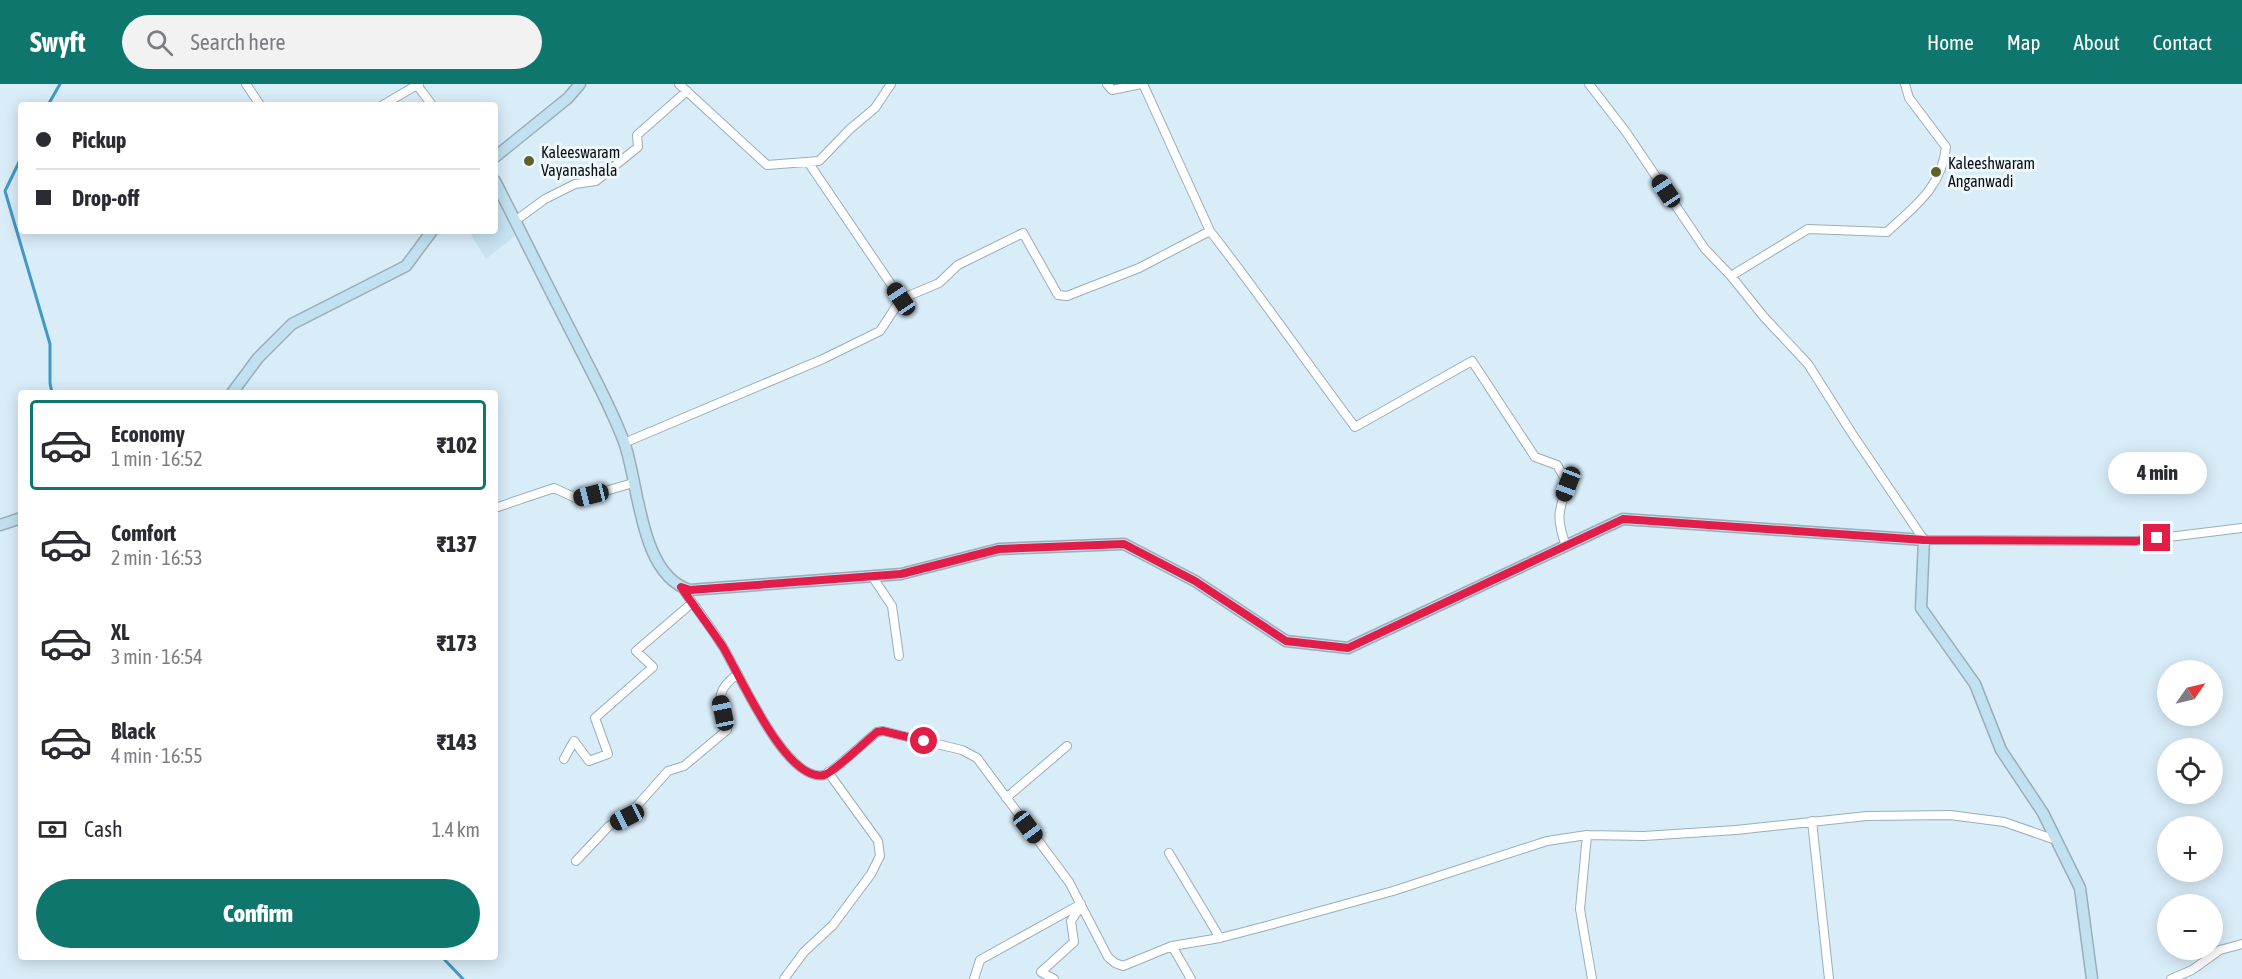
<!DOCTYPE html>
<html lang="en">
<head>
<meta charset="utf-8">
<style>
	body { margin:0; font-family:"Asap Condensed",sans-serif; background:#f2f2f3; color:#2b2b33; height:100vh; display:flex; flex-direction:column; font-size:22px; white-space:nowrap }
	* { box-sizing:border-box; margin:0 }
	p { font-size:20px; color:#7c7c81 }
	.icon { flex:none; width:33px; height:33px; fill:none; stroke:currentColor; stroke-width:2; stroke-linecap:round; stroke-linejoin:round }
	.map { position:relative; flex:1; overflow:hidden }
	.side { position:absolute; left:18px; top:306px; width:480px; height:570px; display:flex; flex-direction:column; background:#fff; border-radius:6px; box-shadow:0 3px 15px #0003 }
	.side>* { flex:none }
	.guide { position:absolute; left:18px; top:18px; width:480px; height:132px; border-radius:6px; box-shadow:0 3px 15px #0003; display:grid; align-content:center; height:132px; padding:0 18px; background:#fff }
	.needle { width:39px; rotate:56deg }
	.controls { position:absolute; left:2157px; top:576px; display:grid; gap:12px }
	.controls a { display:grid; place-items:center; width:66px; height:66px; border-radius:50%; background:#fff; box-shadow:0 3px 15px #0003; font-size:30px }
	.end { position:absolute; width:27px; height:27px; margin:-14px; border:8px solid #e11d48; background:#fff; box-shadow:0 0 0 3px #fff }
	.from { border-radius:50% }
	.bubble { position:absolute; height:42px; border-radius:21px; background:#fff; box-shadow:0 3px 15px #0003; font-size:20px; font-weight:800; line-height:42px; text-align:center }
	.car { position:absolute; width:18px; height:36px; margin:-18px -9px; border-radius:8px; box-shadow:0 0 4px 2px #0007; background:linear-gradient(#222 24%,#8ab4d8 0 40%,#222 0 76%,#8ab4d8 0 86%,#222 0) }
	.guide b { display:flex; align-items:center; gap:21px; height:57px; font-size:22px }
	.guide b+b { border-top:2px solid #e1e1e2 }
	.guide i { width:15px; height:15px; background:#2b2b33 }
	ul { padding:10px 0 0; list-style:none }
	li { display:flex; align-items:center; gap:18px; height:90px; margin:0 12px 9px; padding:0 6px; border:3px solid transparent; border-radius:6px }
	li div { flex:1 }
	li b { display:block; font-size:22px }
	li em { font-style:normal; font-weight:800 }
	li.on { border-color:#0f766e }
	li>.icon { width:54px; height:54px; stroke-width:1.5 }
	.pay { display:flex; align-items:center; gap:15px; height:66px; padding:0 18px; font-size:22px }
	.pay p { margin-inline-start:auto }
	.action { display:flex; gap:12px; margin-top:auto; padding:12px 18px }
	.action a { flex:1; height:69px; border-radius:36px; background:#0f766e; color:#fff; font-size:24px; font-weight:800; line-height:69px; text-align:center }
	header { display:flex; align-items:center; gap:36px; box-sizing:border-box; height:84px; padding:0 30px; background:#0f766e; color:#fff }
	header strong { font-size:28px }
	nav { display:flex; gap:33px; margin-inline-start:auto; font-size:21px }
	.search { width:420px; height:54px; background:#f2f2f3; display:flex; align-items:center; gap:15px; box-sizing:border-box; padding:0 21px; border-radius:33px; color:#7c7c81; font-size:22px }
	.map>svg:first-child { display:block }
	.built { fill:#c7e2f1 }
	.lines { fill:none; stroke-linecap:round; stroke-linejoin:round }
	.stream { stroke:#4299c7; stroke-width:3 }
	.street-casing { stroke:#9aadb8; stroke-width:10 }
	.secondary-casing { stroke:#9aadb8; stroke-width:13 }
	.street { stroke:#fff; stroke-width:8 }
	.secondary { stroke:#c1e0f0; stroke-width:10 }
	.route { stroke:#e11d48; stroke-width:8 }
	.poi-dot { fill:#60602c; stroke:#f0f8fd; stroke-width:2 }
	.labels { text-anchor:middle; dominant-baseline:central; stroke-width:6; stroke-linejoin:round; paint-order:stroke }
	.poi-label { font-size:16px; fill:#080f13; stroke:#f0f8fd; text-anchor:start }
</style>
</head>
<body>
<header>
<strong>Swyft</strong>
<div class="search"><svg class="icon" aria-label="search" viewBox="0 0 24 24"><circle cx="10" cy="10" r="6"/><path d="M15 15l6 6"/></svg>Search here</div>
<nav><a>Home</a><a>Map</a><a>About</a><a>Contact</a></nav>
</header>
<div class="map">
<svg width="2242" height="895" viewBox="0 0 2242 895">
	<rect width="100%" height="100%" fill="#d9edf9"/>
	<!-- built -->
	<path class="built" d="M495,113L520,148L486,175L469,147H495Z"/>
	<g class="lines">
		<!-- stream -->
		<path class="stream" d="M48,21L60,0
			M21,74L5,107L50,260V299L52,309
			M442,873L463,895"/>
		<defs>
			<path id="street" d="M246,0L260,21
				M419,0L417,1L432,21
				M679,0L767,81L819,77L850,45L875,24L891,0
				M1107,0L1112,6L1141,0
				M1143,0L1210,147
				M1589,0L1626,48L1705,165L1731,192L1764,233L1808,280L1851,348L1924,456L2136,457L2242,444
				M383,21L417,1
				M808,78L901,215
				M515,137L545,115L575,100L596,97L638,63L637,51L687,7
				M1731,192L1808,145L1887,148C1915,122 1942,103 1946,63L1909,14L1905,0
				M624,359L823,275L880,247L901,215L939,199L958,181L1023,149L1058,211L1067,212L1139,184L1210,147C1260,211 1306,278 1355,343L1472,277L1535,373L1557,381L1568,400C1558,427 1556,435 1566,462
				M495,424L554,404L578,415L633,399
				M872,492L892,522L899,572
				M681,503C695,523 711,543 723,563C740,591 786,699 824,691C832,689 867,656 877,648L883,647L962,666L977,674L1069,798L1108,873L1115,879L1123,882L1172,862L1220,854L1270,841L1393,807L1547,757L1587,751L1644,752L1736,746L1867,732L1950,731L2004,738L2056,756
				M564,675L574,657L589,677L608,670L595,634L653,583L636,567L692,519
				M1006,714L1067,662
				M1812,737L1829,895
				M1587,751L1580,825L1592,895
				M1169,769L1220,854
				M576,777L609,742L627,733L668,687L684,682L727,646C721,619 712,608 738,590
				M1172,862L1191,895
				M784,895L804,868L833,841L871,790L880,772L878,757L828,688
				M974,895L980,876L1081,820
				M1054,895L1041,888L1074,858L1071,837L1081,822
				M2171,895L2192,886L2220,866L2242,860"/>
			<path id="secondary" d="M495,73L568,14L580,0
				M495,97C522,150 548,203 575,255C592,289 611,323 624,358C639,398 639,491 690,506L901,490L999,465L1124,460L1195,497L1286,557L1348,564L1623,435L1924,456L1921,524L1975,600L2001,666L2043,729L2080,804L2092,895
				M232,309L258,274L292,240L406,182L432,147
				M0,441L21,434"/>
		</defs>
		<!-- street casing -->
		<use href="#street" class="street-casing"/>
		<!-- secondary casing -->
		<use href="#secondary" class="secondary-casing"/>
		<!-- street -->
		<use href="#street" class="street"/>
		<!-- secondary -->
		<use href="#secondary" class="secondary"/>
	</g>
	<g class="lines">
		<!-- route -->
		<path class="route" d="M924,657L883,647L877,648C867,656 833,689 824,691C786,699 740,591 723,563C710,543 695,524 681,503L690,506L901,490L999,465L1124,460L1195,497L1286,557L1348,564L1623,435L1924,456L2136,457L2157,454"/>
	</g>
	<!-- markers -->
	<g class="poi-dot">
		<circle cx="529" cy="77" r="6"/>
		<circle cx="1936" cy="88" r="6"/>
	</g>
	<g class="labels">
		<!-- poi labels -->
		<g class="poi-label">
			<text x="541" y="68">Kaleeswaram<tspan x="541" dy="18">Vayanashala</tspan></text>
			<text x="1948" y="79">Kaleeshwaram<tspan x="1948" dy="18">Anganwadi</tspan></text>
		</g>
	</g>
</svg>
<div class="controls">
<a><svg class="needle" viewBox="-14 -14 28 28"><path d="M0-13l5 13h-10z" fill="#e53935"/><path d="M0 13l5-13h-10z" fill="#7c7c81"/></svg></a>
<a><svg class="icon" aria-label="locate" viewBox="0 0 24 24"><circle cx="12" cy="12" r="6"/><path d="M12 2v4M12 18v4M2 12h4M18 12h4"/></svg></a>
<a>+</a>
<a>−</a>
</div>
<i class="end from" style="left:924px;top:657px"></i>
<i class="end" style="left:2157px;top:454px"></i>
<div class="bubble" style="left:2108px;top:368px;width:99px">4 min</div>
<i class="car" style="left:1666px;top:107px;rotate:326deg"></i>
<i class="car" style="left:901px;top:215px;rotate:326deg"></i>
<i class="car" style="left:1568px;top:400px;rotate:201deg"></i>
<i class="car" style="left:591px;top:411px;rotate:256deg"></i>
<i class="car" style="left:723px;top:629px;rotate:348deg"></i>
<i class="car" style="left:627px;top:733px;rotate:243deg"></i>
<i class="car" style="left:1028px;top:743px;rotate:143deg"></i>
<div class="guide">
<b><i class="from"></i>Pickup</b>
<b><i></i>Drop-off</b>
</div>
<section class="side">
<ul>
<li class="on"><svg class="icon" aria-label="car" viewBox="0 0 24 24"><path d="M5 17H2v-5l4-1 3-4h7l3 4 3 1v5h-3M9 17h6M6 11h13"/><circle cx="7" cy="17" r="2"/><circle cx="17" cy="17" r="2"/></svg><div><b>Economy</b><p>1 min · 16:52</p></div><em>₹102</em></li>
<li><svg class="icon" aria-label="car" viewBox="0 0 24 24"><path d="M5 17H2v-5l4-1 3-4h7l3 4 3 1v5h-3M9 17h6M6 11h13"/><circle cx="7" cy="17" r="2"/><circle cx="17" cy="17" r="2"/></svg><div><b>Comfort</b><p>2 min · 16:53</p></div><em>₹137</em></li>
<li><svg class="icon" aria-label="car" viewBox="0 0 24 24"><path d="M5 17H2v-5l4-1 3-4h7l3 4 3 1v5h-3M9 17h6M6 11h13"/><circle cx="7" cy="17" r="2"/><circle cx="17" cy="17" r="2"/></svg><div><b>XL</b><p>3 min · 16:54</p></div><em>₹173</em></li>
<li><svg class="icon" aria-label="car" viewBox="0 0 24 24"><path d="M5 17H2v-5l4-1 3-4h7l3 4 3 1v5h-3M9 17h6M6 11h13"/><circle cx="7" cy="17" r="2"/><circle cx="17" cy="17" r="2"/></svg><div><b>Black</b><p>4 min · 16:55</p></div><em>₹143</em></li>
</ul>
<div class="pay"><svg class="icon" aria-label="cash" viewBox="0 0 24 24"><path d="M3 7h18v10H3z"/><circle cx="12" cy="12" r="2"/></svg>Cash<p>1.4 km</p></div>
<div class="action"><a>Confirm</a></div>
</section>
</div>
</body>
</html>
